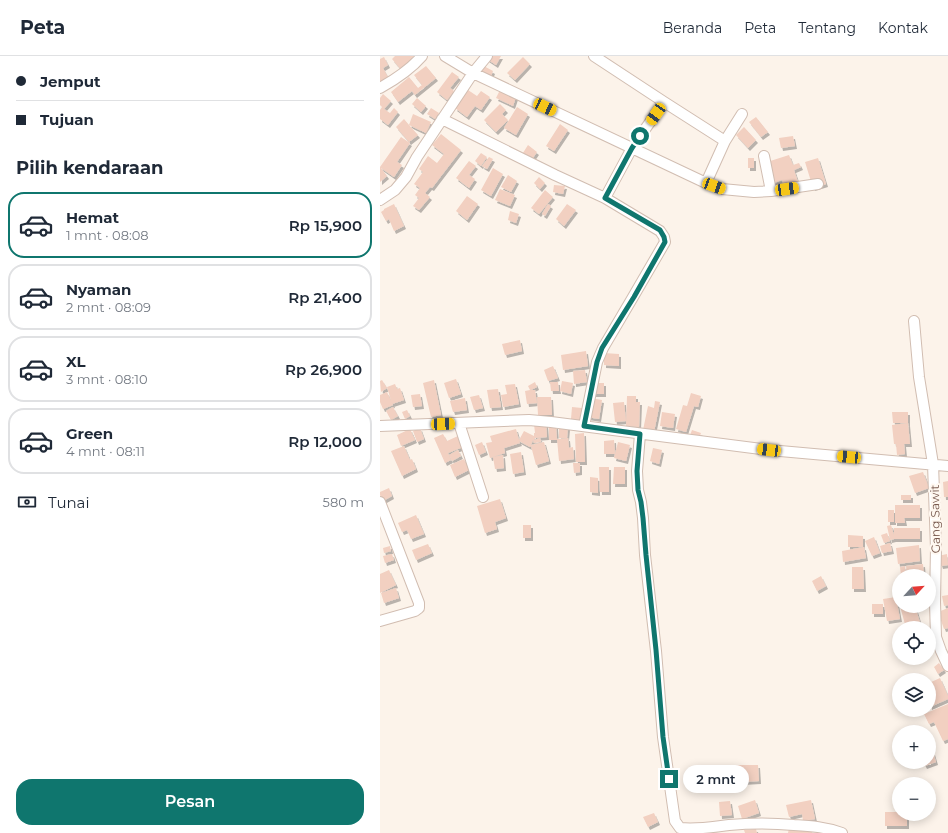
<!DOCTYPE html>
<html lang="id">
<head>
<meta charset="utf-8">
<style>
	body { margin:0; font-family:Montserrat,sans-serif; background:#f6f6f7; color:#1f2937; height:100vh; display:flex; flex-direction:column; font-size:15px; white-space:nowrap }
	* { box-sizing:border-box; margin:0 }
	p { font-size:13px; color:#747a83 }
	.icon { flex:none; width:22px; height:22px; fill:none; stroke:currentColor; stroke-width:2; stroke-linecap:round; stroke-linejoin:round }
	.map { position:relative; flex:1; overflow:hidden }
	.details { display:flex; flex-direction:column; background:#fff; width:380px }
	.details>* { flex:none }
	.top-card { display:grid; align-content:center; height:88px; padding:0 16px; background:#fff }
	.needle { width:26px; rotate:64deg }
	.fabs { position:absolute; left:512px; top:513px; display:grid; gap:8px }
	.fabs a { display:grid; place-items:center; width:44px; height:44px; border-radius:50%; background:#fff; box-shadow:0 2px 10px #0003; font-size:20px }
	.end { position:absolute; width:18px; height:18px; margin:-9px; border:5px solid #0f766e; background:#fff; box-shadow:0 0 0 2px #fff }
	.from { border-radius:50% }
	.bubble { position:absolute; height:28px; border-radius:14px; background:#fff; box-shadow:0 2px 10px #0003; font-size:13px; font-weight:600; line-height:28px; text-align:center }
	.car { position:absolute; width:12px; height:24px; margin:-12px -6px; border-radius:5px; box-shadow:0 0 3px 1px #0007; background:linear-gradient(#f5c518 24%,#345 0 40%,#f5c518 0 76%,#345 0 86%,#f5c518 0) }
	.top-card b { display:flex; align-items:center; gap:14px; height:38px; font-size:15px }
	.top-card b+b { border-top:1px solid #e0e1e3 }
	.top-card i { width:10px; height:10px; background:#1f2937 }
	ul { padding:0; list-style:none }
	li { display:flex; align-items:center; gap:12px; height:66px; margin:0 8px 6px; padding:0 8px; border:2px solid #e0e1e3; border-radius:16px }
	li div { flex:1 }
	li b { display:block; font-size:15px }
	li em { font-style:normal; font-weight:600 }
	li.on { border-color:#0f766e }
	li>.icon { width:36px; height:36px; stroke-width:1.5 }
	h2 { padding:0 16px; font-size:18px; line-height:48px }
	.pay { display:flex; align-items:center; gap:10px; height:44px; padding:0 16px; font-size:15px }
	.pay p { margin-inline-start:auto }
	.primary-button { display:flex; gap:8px; margin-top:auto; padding:8px 16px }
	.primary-button a { flex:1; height:46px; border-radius:16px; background:#0f766e; color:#fff; font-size:16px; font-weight:600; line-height:46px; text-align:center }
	header { display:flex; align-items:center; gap:24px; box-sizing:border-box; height:56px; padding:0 20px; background:#fff; border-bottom:1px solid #e0e1e3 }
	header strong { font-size:19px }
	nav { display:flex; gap:22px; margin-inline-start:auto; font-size:14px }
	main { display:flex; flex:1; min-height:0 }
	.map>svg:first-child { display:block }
	.building { fill:#f2d0c1; filter:url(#shadow) }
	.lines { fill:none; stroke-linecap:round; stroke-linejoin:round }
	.minor-casing { stroke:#d1bdb1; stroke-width:12 }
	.minor { stroke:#fff; stroke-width:10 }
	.route { stroke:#0f766e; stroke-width:5 }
	.labels { text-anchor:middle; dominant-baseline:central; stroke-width:4; stroke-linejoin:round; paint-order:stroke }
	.street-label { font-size:12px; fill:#77584d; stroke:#fff8f0 }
</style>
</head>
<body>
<header>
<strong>Peta</strong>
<nav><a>Beranda</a><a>Peta</a><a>Tentang</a><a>Kontak</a></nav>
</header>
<main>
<section class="details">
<div class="top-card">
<b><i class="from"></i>Jemput</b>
<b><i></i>Tujuan</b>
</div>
<h2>Pilih kendaraan</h2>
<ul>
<li class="on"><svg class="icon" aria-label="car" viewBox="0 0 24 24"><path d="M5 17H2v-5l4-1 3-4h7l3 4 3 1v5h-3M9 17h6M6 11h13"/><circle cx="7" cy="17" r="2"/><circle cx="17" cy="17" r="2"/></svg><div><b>Hemat</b><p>1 mnt · 08:08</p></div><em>Rp 15,900</em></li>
<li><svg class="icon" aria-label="car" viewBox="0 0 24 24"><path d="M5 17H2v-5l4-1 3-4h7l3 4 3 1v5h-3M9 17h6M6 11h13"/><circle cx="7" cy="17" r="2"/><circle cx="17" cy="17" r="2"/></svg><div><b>Nyaman</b><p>2 mnt · 08:09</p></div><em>Rp 21,400</em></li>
<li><svg class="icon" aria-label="car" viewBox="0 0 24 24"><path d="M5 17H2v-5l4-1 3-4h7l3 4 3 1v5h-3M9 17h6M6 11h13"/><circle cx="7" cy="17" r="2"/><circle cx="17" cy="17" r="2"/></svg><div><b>XL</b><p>3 mnt · 08:10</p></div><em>Rp 26,900</em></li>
<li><svg class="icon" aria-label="car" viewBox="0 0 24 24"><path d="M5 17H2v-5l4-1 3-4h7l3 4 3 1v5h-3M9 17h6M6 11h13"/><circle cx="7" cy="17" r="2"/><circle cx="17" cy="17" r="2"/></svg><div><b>Green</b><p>4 mnt · 08:11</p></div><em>Rp 12,000</em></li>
</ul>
<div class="pay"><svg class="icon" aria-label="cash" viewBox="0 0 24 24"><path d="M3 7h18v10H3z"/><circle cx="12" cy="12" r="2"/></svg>Tunai<p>580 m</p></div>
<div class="primary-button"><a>Pesan</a></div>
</section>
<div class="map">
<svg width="568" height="777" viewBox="0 0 568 777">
	<defs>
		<filter id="shadow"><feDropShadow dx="2" dy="3" stdDeviation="0" flood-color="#0004"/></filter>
	</defs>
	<rect width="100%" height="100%" fill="#fcf3ea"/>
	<!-- building -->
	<path class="building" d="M15,0H34L32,2L34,4L23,16L12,3Z
		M108,0H121L116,9L107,3Z
		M4,1L8,9L3,12L9,23L0,27V3Z
		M143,1L150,8L135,24L127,17Z
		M102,9L113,15L111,20L99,14Z
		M46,10L56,22L35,39L32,35L18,46L11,36L29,21L38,32L42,29L34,19Z
		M72,16L79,21L70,32L74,35L67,44L57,36Z
		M88,34L97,40L101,35L110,41L101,54L95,50L87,61L75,52Z
		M120,34L136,41L133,50L116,42Z
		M3,38L11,45L4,53L10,57L14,52L18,56L8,69L0,63V54L2,51L0,49V42Z
		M37,42L46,50L41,56L32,48Z
		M120,48L126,54L122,58L128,64L116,76L104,64Z
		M137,51L148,58L136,79L124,72Z
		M51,52L59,57L55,63L47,58Z
		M33,58L51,66L46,77L29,69L38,79L29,86L16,71L24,63L29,69Z
		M376,61L388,76L381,81L369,66Z
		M180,68L188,74L174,95L166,90Z
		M364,71L376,84L368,92L356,79Z
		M61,78L81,94L52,132L50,131L45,137L50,141L39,154L33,150L39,142L35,139L40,132L34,128L43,116L39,113L48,100L57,107L64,98L52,89Z
		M413,80L415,90L401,92L399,82Z
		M21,81L30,87L17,106L22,109L14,121L1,112L7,120L0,126V111Z
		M148,89L157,96L150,106L141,100Z
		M101,97L107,101L101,110L95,105Z
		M409,99L413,109L419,107L421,111L414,114L420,132L406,136L402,124L391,128L384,107Z
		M109,101L113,103L107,113L102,110Z
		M368,102H374V112H368Z
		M438,102L446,128L433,132L425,106Z
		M89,105L96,110L89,119L95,123L89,132L76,122Z
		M113,112L123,118L111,140L101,134Z
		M128,119L137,125L131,136L121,131Z
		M159,121L165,127L160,133L154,127Z
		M174,129L185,130L183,138L173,136Z
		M120,133L135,139L130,150L115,144Z
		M165,134L173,141L159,158L151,152Z
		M87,140L98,148L87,164L76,155Z
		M14,148L24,170L14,175L9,163L6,165L1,156L4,154V153Z
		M168,148L171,150L165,160L162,158Z
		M187,148L196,154L184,170L176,163Z
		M130,155L139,158L136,167L128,164Z
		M140,284L142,295L125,299L122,288Z
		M206,295L208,310L183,314L181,299Z
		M224,297L239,298V310L224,309Z
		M173,310L178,322L168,325L164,314Z
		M205,314L207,326L194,328L193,315Z
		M76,323L81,338L69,342L64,327Z
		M2,324L7,332L1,336L0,325Z
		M54,324L61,359L51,361L43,327Z
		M182,325L193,327L191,338L180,335Z
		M155,326L157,331L151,334H155L157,347L147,348L145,335L150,334L148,330Z
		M170,326H178L179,335H171Z
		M213,327H224V338H213Z
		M15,328L17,333L20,332L24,344L12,348L7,331Z
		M135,328L139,348L123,351L121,339L127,338L125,329Z
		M118,333L121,351L110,352L107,334Z
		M7,336L13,349L3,353L0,346V339Z
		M311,337L321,340L318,351L314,350L306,376L296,373L303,349L307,350Z
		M40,338L42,350L33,351L31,339Z
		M99,339L103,352L94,354L90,341Z
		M247,340H256V346H260L259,371L246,370Z
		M157,341H171L172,359H158Z
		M85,342L87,354L73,356L70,345Z
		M210,342L222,344L219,363L207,361Z
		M275,345L280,346L274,376L263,374L268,350L274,352Z
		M244,346L246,365L235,366L233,347Z
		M13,351L18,360L11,364L6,355Z
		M192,351L202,352L201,364L191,363Z
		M27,354L30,360L25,363L22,356Z
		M282,356L295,358L293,372L280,370Z
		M512,356H528V367H513Z
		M166,367L167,381L155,382L154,384L160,382L161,386L154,387L153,384L151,389L164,386L169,405L156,409L151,390L150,391L139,385L140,387L124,392L125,397L110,402L106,387L112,386L110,380L136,373L139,384L144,375L154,380V377H155L154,368Z
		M528,367L530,388H524L525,398L517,399L516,388H514L512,369Z
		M169,370H176L177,384H169Z
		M179,371H188L187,382H179Z
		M40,372L44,383L37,386L33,375Z
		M30,373L35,384L21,390L17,379Z
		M312,374L321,377L318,385L309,382Z
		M204,377L205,406H196L195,378Z
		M63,378L67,385L78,380L83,391L68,397L71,404L65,407L54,382Z
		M188,382L189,392L193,391L194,403L179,405L177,383Z
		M234,384L235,398H224V385Z
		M102,386L106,396L99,399L95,389Z
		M238,386L250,389L246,405L234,402Z
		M24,390L30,404L32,403L36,413L22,420L11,395Z
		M273,392L282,394L279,408L270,405Z
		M78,394L81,400L72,405L69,399Z
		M141,396L144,416L133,418L130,398Z
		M123,399L124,412L115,413L113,401Z
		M84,403L89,414L75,421L70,409Z
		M193,407H200V416L194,417Z
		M219,411H229V436H220Z
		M234,411H245V428H233Z
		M543,416L549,432L535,437L529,420Z
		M210,421L218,422V437L210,436Z
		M568,425V441H564L563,426Z
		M9,432L12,440L3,445L0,439V436Z
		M521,439H531V444H521Z
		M120,443L126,462L115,466L117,473L105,477L97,450Z
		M515,449H540V462H524L525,467H515Z
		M508,454H514V466H508Z
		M36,459L44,478L31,483L27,474L22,476L18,467Z
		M143,469H151V482H143Z
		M511,469L514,479V472H540V483H514L510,484L507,470Z
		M507,477L510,485L504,487L501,479Z
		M468,479L483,480V491H468Z
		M494,481L500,497L492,500L485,485Z
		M510,487L512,495L502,497L500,490Z
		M48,488L52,497L36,504L32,494Z
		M539,489L540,505L518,508L516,492Z
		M10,490L11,495L4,497L3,492Z
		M484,491L486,502L463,506L462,495Z
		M12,498L14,504L5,507L3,500Z
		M567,498L568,509L561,510L558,500Z
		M543,508L544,520H527L526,510Z
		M525,510L526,520H521L520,511Z
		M472,511H483L484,533H472Z
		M9,514L16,529L0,537V518Z
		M441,520L446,530L437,535L432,525Z
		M16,532L19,542L4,547L1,537Z
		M568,539V549L564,550L562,540Z
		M516,541L520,563L507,565L503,543Z
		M492,548H503V558H492Z
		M520,550H535L541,570L535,572H526Z
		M568,552V572L564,573L558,556Z
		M559,607L564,614L558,618L554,611Z
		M560,622L568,640V643L550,651L549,627Z
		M568,648V683L563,685L554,666L549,668L544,658Z
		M553,696L556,706L545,710L543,706H549V697Z
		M347,709H378L379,725L361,726V719H347Z
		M375,744L379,757L362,763L358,750Z
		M431,744L435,763L423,765L422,758L409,761L406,749Z
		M350,745L352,759L340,760L339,746Z
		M505,756H519V758H527V770H505Z
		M274,757L278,766L268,771L263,761Z
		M409,772L432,774V777H408Z
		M376,773L377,777H365L364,774Z"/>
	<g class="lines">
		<defs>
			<path id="minor" d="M65,0L93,17L326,127L342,133L374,136L391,135L438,128
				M214,0L284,46L345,85
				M0,32C16,23 30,14 42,0
				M62,63L175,119L225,142L280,175L284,181L285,186L253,241L223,292L217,306L204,370
				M384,100L391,135
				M326,127L345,85L362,58
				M225,142L252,92L284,46
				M0,144L15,134L26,121L37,101L93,17L107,0
				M534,265L539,321L553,408L556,492L555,546L556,581L561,595L568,610
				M79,367L103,441
				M0,370L149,364L171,366L389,394L568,410
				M260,378L257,415L258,434L261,446L263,462L265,499L276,595L283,681L295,765L300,772C317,774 332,771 349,769C371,767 392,767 414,769C431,770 446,771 462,777
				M0,446L39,547V552L35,555L0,565"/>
		</defs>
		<!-- minor casing -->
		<use href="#minor" class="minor-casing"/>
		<!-- minor -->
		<use href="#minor" class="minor"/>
	</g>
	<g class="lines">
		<!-- route -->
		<path class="route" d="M260,80L252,92L225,142L280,174L284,181L285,186L254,241L222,292L217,306L204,370L260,378L257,415L258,434L261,446L263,462L266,499L276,594L283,681L289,723"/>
	</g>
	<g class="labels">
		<!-- street labels -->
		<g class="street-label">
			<text transform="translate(555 463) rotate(-91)">Gang Sawit</text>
		</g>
	</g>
</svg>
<div class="fabs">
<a><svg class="needle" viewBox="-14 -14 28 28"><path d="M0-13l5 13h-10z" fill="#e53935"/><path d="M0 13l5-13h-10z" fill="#747a83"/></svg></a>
<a><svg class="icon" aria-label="locate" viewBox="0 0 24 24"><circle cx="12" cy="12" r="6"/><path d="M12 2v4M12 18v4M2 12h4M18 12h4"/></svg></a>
<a><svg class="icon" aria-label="layers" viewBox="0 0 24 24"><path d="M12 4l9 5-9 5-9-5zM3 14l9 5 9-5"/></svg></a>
<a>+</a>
<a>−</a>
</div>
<i class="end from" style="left:260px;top:80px"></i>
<i class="end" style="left:289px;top:723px"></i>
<div class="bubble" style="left:303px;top:709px;width:66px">2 mnt</div>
<i class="car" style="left:165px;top:51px;rotate:115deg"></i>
<i class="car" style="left:276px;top:58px;rotate:215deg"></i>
<i class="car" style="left:334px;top:130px;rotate:110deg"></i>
<i class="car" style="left:407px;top:133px;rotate:82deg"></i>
<i class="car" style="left:63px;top:368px;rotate:88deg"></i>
<i class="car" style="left:389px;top:394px;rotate:277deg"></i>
<i class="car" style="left:469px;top:401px;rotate:275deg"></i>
</div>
</main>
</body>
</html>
